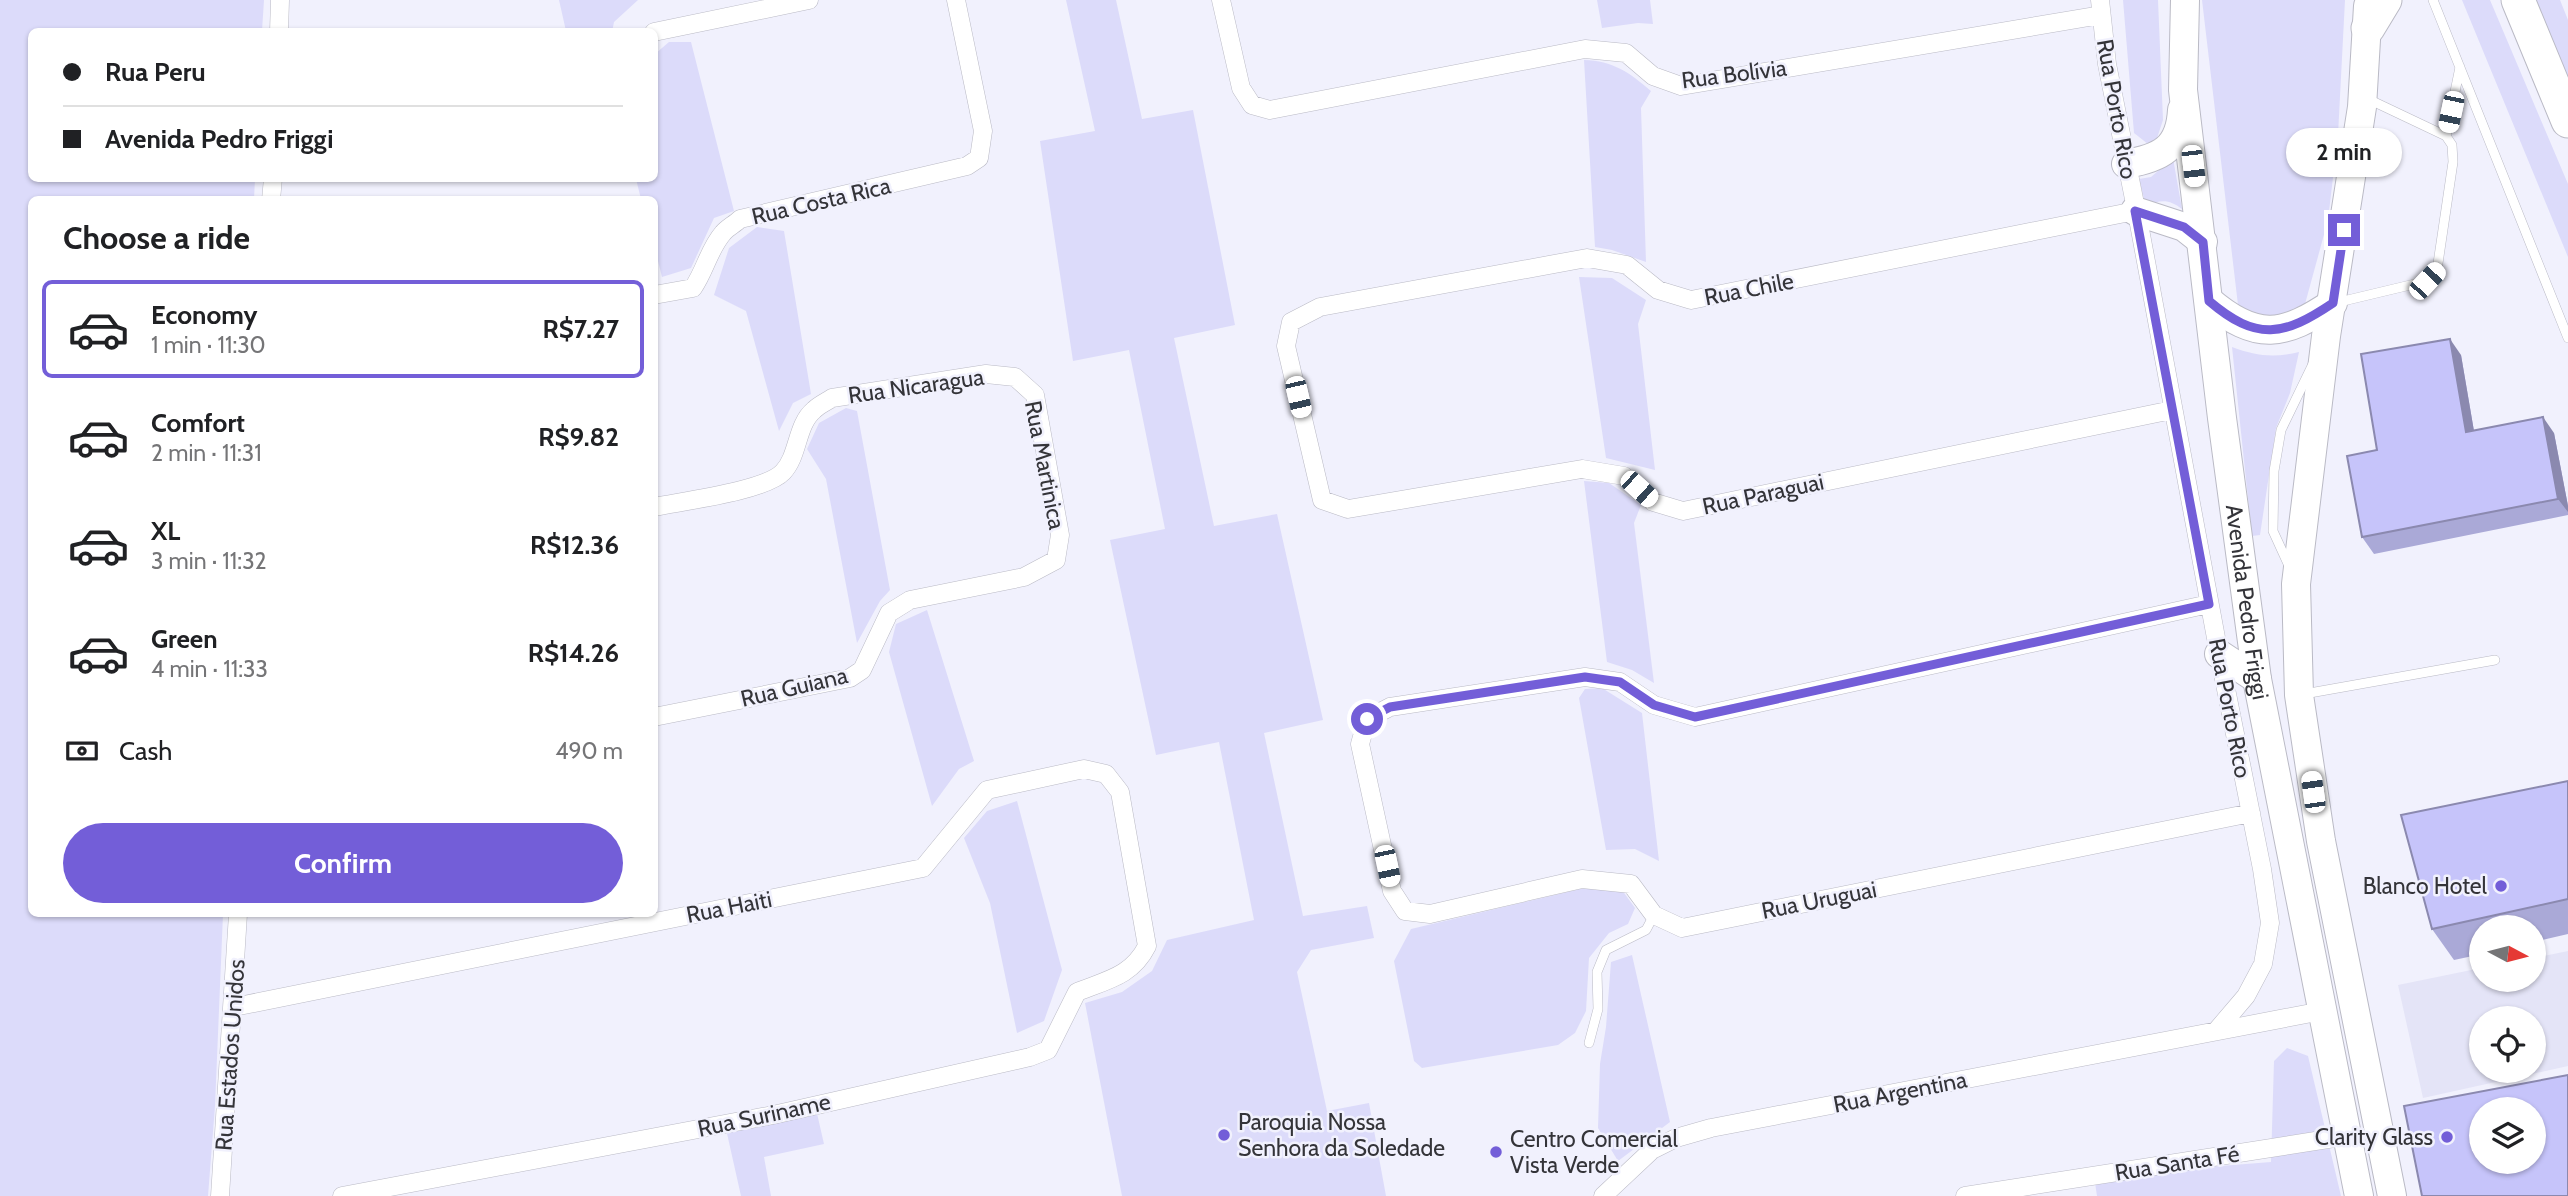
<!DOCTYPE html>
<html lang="en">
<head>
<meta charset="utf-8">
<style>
	body { margin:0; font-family:Cabin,sans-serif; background:#f2f2f2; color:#202124; height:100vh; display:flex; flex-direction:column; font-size:26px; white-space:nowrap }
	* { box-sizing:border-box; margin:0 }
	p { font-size:23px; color:#757577 }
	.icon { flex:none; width:38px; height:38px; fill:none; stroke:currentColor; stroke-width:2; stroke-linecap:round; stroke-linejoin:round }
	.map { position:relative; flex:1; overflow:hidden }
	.details { position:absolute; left:28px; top:196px; width:630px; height:721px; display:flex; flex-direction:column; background:#fff; border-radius:10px; box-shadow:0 2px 5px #0004 }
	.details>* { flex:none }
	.top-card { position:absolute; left:28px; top:28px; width:630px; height:154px; border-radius:10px; box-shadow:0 2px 5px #0004; display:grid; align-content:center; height:154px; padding:0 35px; background:#fff }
	.needle { width:46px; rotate:97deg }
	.fabs { position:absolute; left:2469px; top:915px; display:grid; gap:14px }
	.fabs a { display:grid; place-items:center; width:77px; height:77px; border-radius:50%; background:#fff; box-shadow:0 2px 5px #0004; font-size:35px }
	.end { position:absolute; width:32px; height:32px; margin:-16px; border:9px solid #735ed8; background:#fff; box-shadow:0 0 0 4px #fff }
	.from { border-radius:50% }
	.bubble { position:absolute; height:49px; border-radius:24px; background:#fff; box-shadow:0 2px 5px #0004; font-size:23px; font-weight:800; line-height:49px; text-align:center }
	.car { position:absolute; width:21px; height:42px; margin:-21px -10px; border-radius:9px; box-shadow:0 0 5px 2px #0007; background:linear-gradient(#fff 24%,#345 0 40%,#fff 0 76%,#345 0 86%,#fff 0) }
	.top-card b { display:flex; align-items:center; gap:24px; height:66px; font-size:26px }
	.top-card b+b { border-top:2px solid #e0e0e0 }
	.top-card i { width:18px; height:18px; background:#202124 }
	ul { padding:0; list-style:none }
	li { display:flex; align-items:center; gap:21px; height:98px; margin:0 14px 10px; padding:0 21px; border:4px solid transparent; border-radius:10px }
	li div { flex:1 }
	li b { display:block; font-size:26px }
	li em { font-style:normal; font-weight:800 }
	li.on { border-color:#735ed8 }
	li>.icon { width:63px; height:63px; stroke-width:1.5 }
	h2 { padding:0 35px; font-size:32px; line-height:84px }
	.pay { display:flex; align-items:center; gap:18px; height:77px; padding:0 35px; font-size:26px }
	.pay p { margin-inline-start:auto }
	.button { display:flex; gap:14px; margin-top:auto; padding:14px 35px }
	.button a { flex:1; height:80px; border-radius:42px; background:#735ed8; color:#fff; font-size:28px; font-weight:800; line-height:80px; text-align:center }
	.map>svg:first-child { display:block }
	.built { fill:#e4e4f7; fill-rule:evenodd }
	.green { fill:#dcdbfa }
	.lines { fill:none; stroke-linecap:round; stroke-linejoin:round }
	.service-casing { stroke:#babac5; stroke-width:10 }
	.minor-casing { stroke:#babac5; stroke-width:19 }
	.primary-casing { stroke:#babac5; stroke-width:30 }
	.motorway-casing { stroke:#babac5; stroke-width:35 }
	.service { stroke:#fff; stroke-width:9 }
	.minor { stroke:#fff; stroke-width:18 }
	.primary { stroke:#fff; stroke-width:28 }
	.motorway { stroke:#fff; stroke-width:33 }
	.wall { fill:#aaa9d7 }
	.shaded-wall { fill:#8b89af }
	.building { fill:#c6c4fa; stroke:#8b89af; stroke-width:2; fill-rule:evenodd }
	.route { stroke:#735ed8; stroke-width:9 }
	.poi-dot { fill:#735ed8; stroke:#f1f1fd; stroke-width:2.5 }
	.labels { text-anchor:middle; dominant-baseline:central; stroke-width:5; stroke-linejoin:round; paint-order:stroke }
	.street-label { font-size:23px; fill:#343439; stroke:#f1f1fd }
	.poi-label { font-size:23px; fill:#343439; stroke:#f1f1fd; text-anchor:end }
</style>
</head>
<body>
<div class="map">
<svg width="2568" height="1196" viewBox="0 0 2568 1196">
	<rect width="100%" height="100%" fill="#f1f1fd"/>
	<!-- built -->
	<path class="built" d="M2568,951V1066L2423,1098L2398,985L2481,968L2482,980H2534V958ZM2482,1018H2534V1071H2482Z"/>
	<!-- green -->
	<path class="green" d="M0,0H264L262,31L32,32V178L255,179L254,199L32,200V914H223L215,1106L208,1196H0Z
		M559,0H638L614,22L612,32L566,31Z
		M1066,0H1116L1142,119L1193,110L1235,325L1174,338L1214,526L1277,514L1323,720L1264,733L1303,916L1367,906L1374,938L1311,950L1297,972L1327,1111L1369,1103L1386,1196H1122L1085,1003L1122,992L1152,971L1167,940L1254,920L1219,742L1156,755L1110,540L1165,529L1129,350L1073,361L1040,141L1095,131Z
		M1597,0H1650L1653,24L1638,23L1602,28Z
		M2123,0H2158L2163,120L2157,138L2148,144L2134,133Z
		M2202,0H2345L2338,135L2328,220L2305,304C2278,317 2262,331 2238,305Z
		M2462,0H2490L2568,184V257Z
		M2533,0H2560L2568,20V87Z
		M669,42H691L734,211L714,218L691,268L662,277L655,249L654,200L641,199L636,179L654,178L655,54Z
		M1584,60C1613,61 1629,72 1651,91L1641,108L1646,262L1612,250L1595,247Z
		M2173,158L2182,209C2169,199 2160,199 2146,207L2139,179L2151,177Z
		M757,227L784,231L811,394L793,403L779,431L746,311L714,295L729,248Z
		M1579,277L1612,278L1646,300L1638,324L1655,470L1606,458Z
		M2232,347C2256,356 2274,358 2299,352L2290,393L2276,428L2260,535L2252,536Z
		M846,408L857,411L890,590L880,601L857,643L826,479L807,449L819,423Z
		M1584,481L1609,483L1641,505L1634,523L1654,683L1632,670L1607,662Z
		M927,610L974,761L959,769L932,806L889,652L896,624Z
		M1602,688L1642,713L1659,861L1635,849L1606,850L1579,698L1585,689Z
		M1017,801L1062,970L1044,1021L1017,1033L990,903L964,838L987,811Z
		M1593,886L1622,890L1635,908L1628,924L1609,933L1589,958L1586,1011L1575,1033L1558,1045L1422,1068L1414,1061L1394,961L1411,929Z
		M1632,955L1670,1122L1618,1161L1598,1128L1600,1064L1606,1027L1611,962Z
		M2287,1048L2308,1056L2341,1196H2097L2094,1176L2271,1162L2274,1061Z
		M816,1109L824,1144L764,1157L771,1196H741L726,1129Z"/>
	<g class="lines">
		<defs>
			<path id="service" d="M2433,0L2568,338
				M2446,136L2460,67
				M2335,303L2427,281L2437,270L2453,162L2452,145L2446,136L2368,99
				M2289,566L2273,531L2274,471L2281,430L2313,364
				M2304,694L2495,660
				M1589,1043L1598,1009L1597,972L1606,950L1646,930L1654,915"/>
			<path id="minor" d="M1221,0L1241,88L1252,105L1270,110L1585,49L1626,53L1653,76L1681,86L2101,15
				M2100,0L2107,64L2139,224L2219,654L2262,869L2270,923L2263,964L2246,996L2217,1030
				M279,32L280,0
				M654,32L809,0
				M271,200L273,178
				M2135,211L1691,300L1658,290L1627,265L1587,258L1320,307L1291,322L1286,346L1322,500L1348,509L1582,469L1624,476L1653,502L1683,511L2172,410
				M654,295L693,288C705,271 709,249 723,233C727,228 735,224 740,219L967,166L979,158L983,131L956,0
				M654,507C683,501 765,491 783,472C799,455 796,425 814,410C819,405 826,402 832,398L986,374L1015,377L1035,395L1060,535L1056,560L1024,577L910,600L889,613L862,670L850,678L654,717
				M2209,604L1695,717L1654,705L1620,682L1585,677L1390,707L1367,719L1360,744L1392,891L1405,911L1430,914L1582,879L1631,884L1654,915L1682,928L2251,813
				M234,1007L923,868L987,790L1084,769L1106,774L1120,792L1147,946C1132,976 1107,980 1077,992L1048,1050L1030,1057L773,1115L342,1196
				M220,1196L238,914
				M1603,1196L1652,1150L1676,1138L1711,1128L2322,1011
				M1965,1196L2347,1136"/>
			<g id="primary">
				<path id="s1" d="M2185,0L2183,90L2222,418L2257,679L2359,1196"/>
				<path d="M2368,6L2362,107L2326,336L2296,584L2299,695L2321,841L2392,1196"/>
				<path d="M2126,164C2160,158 2180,149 2182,110"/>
				<path d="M2135,211L2184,227L2203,242"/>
				<path d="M2209,301C2257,342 2284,336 2333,303"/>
				<path d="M2219,654L2257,679"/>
			</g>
			<path id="motorway" d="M2518,0L2568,121
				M2368,28L2385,0"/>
		</defs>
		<!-- service casing -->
		<use href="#service" class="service-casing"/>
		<!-- minor casing -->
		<use href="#minor" class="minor-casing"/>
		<!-- primary casing -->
		<use href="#primary" class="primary-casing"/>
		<!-- motorway casing -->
		<use href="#motorway" class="motorway-casing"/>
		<!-- service -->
		<use href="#service" class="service"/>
		<!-- minor -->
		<use href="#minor" class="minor"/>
		<!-- primary -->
		<use href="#primary" class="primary"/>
		<!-- motorway -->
		<use href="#motorway" class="motorway"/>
	</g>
	<!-- wall -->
	<path class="wall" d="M2461,355L2474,431L2554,433L2568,506V515L2374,554L2362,537L2377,450Z
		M2568,781V934L2534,942V928H2482V954L2454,960L2432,929Z"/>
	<!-- shaded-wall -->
	<path class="shaded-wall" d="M2450,339L2461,355L2477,449L2466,432Z
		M2543,417L2554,433L2568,506V512L2558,499Z"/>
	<!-- building -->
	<path class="building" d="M2450,339L2466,432L2543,417L2558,499L2362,537L2347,456L2377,450L2361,354Z
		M2568,781V899L2432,929L2401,815Z
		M2568,1075V1196H2422L2404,1106ZM2482,1110H2534V1162H2482Z"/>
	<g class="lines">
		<!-- route -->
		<path class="route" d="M1367,719L1390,707L1585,677L1620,682L1654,705L1695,717L2209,604L2135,211L2184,227L2203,242L2209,301C2257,342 2284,336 2333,303L2344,230"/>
	</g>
	<!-- markers -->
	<g class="poi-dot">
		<circle cx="2501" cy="886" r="7"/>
		<circle cx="1224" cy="1135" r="7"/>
		<circle cx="2447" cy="1137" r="7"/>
		<circle cx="1496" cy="1152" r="7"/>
	</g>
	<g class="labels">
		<!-- street labels -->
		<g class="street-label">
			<text transform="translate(1734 74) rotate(-7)">Rua Bolívia</text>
			<text transform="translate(2117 109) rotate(80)">Rua Porto Rico</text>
			<text transform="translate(821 201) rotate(-13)">Rua Costa Rica</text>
			<text transform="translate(1749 289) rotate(-11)">Rua Chile</text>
			<text transform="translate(916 386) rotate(-8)">Rua Nicaragua</text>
			<text transform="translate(1045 465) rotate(79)">Rua Martinica</text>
			<text transform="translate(1763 494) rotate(-12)">Rua Paraguai</text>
			<text stroke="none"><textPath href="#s1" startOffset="606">Avenida Pedro Friggi</textPath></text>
			<text transform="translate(794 687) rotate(-13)">Rua Guiana</text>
			<text transform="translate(2230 708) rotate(79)">Rua Porto Rico</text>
			<text transform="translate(1819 900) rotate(-11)">Rua Uruguai</text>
			<text transform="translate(729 907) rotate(-11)">Rua Haiti</text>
			<text transform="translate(230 1055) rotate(-86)">Rua Estados Unidos</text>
			<text transform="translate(1900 1092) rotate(-11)">Rua Argentina</text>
			<text transform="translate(764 1115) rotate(-12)">Rua Suriname</text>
			<text transform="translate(2177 1163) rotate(-9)">Rua Santa Fé</text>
		</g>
		<!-- poi labels -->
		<g class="poi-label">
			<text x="2487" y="886">Blanco Hotel</text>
			<text x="1238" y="1122" text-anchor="start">Paroquia Nossa<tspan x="1238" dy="26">Senhora da Soledade</tspan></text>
			<text x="2433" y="1137">Clarity Glass</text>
			<text x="1510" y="1139" text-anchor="start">Centro Comercial<tspan x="1510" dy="26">Vista Verde</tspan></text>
		</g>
	</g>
</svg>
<div class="fabs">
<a><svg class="needle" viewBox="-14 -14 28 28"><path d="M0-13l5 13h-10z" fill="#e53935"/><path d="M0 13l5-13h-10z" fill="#757577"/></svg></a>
<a><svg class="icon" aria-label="locate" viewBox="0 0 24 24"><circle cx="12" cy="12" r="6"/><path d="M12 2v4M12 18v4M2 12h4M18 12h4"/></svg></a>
<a><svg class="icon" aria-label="layers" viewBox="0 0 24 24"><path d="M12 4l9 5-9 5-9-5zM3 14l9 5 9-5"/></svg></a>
</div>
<i class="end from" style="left:1367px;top:719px"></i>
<i class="end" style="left:2344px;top:230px"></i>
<div class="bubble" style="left:2286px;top:128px;width:116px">2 min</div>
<i class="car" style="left:2451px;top:112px;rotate:192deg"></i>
<i class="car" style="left:2193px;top:166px;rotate:173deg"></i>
<i class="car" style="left:2427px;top:281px;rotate:43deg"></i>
<i class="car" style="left:1298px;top:397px;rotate:167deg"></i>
<i class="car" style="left:1639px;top:489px;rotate:132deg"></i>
<i class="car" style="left:2313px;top:792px;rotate:352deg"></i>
<i class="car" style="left:1387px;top:866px;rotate:168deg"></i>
<div class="top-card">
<b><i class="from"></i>Rua Peru</b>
<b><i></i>Avenida Pedro Friggi</b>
</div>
<section class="details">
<h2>Choose a ride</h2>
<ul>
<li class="on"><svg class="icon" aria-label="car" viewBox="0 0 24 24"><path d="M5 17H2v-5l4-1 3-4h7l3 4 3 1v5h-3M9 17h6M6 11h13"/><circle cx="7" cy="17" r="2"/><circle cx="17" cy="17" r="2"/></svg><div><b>Economy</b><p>1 min · 11:30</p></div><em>R$7.27</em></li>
<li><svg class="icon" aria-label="car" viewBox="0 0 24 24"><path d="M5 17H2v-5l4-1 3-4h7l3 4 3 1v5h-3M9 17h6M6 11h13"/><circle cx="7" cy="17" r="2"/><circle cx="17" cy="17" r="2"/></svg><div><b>Comfort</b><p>2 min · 11:31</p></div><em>R$9.82</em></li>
<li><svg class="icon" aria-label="car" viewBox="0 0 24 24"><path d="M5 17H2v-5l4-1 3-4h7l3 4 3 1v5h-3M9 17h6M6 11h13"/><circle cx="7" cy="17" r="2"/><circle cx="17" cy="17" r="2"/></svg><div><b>XL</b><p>3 min · 11:32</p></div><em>R$12.36</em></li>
<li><svg class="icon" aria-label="car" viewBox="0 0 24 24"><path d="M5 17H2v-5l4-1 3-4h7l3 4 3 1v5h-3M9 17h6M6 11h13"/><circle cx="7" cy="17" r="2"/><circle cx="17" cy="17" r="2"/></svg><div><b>Green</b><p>4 min · 11:33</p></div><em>R$14.26</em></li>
</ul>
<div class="pay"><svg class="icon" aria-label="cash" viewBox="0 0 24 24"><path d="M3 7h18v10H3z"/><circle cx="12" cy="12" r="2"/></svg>Cash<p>490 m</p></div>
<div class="button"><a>Confirm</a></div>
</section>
</div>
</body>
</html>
